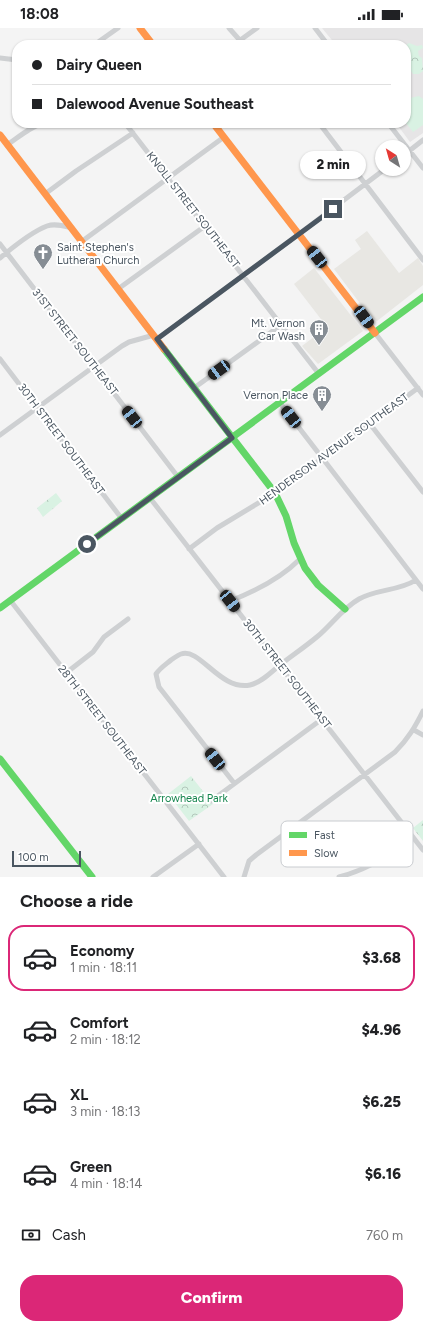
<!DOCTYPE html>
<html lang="en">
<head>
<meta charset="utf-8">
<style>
	body { margin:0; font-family:Figtree,sans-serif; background:#f2f2f2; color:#202124; height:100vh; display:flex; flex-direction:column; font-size:15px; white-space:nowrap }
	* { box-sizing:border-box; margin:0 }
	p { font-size:13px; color:#757577 }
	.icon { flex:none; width:22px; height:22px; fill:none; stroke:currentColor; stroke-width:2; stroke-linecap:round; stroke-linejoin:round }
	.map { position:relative; height:849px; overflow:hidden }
	.panel { display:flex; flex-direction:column; background:#fff; flex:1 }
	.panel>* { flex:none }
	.hud { position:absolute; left:12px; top:12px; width:399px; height:88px; border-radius:16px; box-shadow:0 1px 3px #0004; display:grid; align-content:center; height:88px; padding:0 20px; background:#fff }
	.needle { width:26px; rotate:323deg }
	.fabs { position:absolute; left:375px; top:112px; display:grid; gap:8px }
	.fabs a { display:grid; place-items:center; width:36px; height:36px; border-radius:50%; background:#fff; box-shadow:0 1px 3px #0004; font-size:20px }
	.scale { position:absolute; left:12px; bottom:10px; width:69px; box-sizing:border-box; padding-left:4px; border:2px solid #4a5661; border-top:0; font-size:11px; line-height:14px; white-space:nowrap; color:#4a5661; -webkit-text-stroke:3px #fff; paint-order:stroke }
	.end { position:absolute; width:18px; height:18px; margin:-9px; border:5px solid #4a5661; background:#fff; box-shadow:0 0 0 2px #fff }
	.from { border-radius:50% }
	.bubble { position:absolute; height:28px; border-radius:14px; background:#fff; box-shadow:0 1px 3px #0004; font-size:13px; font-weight:800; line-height:28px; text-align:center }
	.car { position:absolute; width:12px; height:24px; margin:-12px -6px; border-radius:5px; box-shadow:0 0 3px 1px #0007; background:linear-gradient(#222 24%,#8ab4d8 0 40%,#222 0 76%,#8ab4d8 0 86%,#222 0) }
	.hud b { display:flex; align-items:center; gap:14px; height:38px; font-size:15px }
	.hud b+b { border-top:1px solid #e0e0e0 }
	.hud i { width:10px; height:10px; background:#202124 }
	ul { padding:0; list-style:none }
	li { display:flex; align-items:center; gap:12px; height:66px; margin:0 8px 6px; padding:0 12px; border:2px solid transparent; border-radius:16px }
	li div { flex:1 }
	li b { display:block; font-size:15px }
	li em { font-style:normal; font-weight:800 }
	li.active { border-color:#db2777 }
	li>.icon { width:36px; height:36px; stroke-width:1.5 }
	h2 { padding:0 20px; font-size:18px; line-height:48px }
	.pay { display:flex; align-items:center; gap:10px; height:44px; padding:0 20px; font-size:15px }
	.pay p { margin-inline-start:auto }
	.primary-button { display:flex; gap:8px; margin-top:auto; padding:8px 20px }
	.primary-button a { flex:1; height:46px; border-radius:16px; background:#db2777; color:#fff; font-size:16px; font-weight:800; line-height:46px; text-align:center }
	.status { display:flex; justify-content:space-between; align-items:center; height:28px; padding:0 20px; background:#fff; direction:ltr }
	.status svg { height:11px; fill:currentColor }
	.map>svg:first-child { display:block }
	.commercial { fill:#e8e7e3 }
	.education { fill:#e6e5e6 }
	.green { fill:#d9f2e3 }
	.park { fill:url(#park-crowns) }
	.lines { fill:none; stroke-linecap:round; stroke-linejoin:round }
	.street { stroke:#ced0d2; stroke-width:5 }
	.fast { stroke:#63d668; stroke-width:7 }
	.slow { stroke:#ff974d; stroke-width:7 }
	.route { stroke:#4a5661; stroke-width:5 }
	.labels { text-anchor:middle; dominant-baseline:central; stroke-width:4; stroke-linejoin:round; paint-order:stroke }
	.street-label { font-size:11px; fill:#4a5661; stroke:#fff }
	.poi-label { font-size:11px; fill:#4a5661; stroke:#fff; text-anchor:end }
	.park-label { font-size:11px; fill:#17864f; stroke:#fff }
	.key { fill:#fff; stroke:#c9ccd0; stroke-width:1 }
	.key-label { font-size:11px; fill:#4a5661 }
</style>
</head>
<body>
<div class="status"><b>18:08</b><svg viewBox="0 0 49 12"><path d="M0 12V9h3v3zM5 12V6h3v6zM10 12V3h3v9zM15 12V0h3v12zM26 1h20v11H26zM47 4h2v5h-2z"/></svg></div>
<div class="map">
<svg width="423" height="849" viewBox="0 0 423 849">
	<defs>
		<pattern id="park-crowns" width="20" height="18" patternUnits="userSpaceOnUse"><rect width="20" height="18" fill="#d9f2e3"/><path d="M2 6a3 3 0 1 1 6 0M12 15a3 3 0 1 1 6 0" fill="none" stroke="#b2c7bb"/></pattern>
	</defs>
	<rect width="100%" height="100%" fill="#f4f4f4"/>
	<!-- commercial -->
	<path class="commercial" d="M367,203L399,245L418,230L423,238V257L377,293L365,282L334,241L361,221L355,212Z
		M314,240L363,303L318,336L302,318L327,299L294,256Z"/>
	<!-- education -->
	<path class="education" d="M322,0H423V105L410,114L396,95H406V17H336Z"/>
	<!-- green -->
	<path class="green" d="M419,68L423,71V97L413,104L406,95V71Z"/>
	<!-- park -->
	<path class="park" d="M409,15L417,18L422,17L423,20L418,23L419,28L422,30L423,43L419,46H413L406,36V26L410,23L406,17Z
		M56,465L62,473L43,489L37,480Z
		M191,748L213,776L189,793L168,766Z
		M423,792V813L413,800Z"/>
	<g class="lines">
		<!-- street -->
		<path class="street" d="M229,0L244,17
			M315,0L328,17
			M239,13L257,0
			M94,17L118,0
			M0,30L17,32
			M125,95L319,346
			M319,95L423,232
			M388,95L423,140
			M7,117C19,109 31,98 45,95
			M404,127L423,112
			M45,166L76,143L133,105
			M81,214L224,109
			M0,216L178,449
			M0,230C13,219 31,204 47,198C55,195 64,198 72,200
			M118,261L205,198
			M375,305L423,367
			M157,311L299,206L385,141
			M0,331L122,491
			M194,360L281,297
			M280,375L423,561
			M370,396L423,464
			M0,407L122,318L129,314L154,307
			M150,470L423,822
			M189,521L217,500L275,465L418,360
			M10,572L224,849
			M230,573C256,563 280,551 300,531
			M66,645L93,624L104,609L128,591
			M414,702L423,707
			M234,755L159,659L156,646C160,640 165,637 171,632C174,630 178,627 181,626C200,619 220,663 250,657C261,655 271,644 280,637C293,627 306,618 318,608C332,596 343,580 359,571C377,561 399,563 416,552
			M211,773L322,691
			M153,849L199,816
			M244,849L249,833L256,827L395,724C408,711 415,699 423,683
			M339,849C369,841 388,828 413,809"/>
		<!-- fast -->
		<path class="fast" d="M164,321L275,465L286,488L294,515L305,540L318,557L345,581
			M0,580L423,269
			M0,731L92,849"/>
		<!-- slow -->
		<path class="slow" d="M140,0L153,17
			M213,95L375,305
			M0,107L164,321"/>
	</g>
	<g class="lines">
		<!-- route -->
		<path class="route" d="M87,516L232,410L157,311L333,181"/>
	</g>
	<!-- icons -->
	<defs>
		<symbol id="church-pin" viewBox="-11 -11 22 30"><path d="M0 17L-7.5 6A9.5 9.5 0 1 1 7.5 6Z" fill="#868d94" stroke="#fff"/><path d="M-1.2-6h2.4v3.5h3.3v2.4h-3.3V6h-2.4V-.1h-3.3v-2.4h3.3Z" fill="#fff"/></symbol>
		<symbol id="building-pin" viewBox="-11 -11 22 30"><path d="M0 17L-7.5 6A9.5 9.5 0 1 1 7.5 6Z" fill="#868d94" stroke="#fff"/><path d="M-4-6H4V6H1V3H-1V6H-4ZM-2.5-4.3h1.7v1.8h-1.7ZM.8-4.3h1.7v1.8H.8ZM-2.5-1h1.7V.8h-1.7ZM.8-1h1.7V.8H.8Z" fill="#fff"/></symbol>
	</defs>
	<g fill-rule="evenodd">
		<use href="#church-pin" x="32" y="214" width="22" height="30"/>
		<use href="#building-pin" x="308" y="290" width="22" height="30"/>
		<use href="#building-pin" x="311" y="356" width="22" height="30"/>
	</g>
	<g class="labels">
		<!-- street labels -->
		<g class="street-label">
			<text transform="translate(193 182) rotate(52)">KNOLL STREET SOUTHEAST</text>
			<text transform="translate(75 314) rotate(52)">31ST STREET SOUTHEAST</text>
			<text transform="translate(61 411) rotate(53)">30TH STREET SOUTHEAST</text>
			<text transform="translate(334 421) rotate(-36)">HENDERSON AVENUE SOUTHEAST</text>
			<text transform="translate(287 646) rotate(52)">30TH STREET SOUTHEAST</text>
			<text transform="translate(102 692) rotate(52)">28TH STREET SOUTHEAST</text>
		</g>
		<!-- poi labels -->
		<g class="poi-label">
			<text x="57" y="219" text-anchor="start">Saint Stephen's<tspan x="57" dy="13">Lutheran Church</tspan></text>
			<text x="305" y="295">Mt. Vernon<tspan x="305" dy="13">Car Wash</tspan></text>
			<text x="308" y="367">Vernon Place</text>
		</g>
		<!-- park labels -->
		<g class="park-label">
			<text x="189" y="770">Arrowhead Park</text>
		</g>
	</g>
	<!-- legend -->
	<rect x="281" y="793" width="132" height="46" rx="6" class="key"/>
	<rect x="289" y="804" width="18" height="6" fill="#63d668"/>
	<rect x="289" y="822" width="18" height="6" fill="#ff974d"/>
	<g class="key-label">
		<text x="314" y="811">Fast</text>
		<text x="314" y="829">Slow</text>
	</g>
</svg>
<div class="fabs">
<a><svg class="needle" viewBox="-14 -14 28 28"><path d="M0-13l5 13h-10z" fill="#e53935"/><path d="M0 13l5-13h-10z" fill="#757577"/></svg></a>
</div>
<div class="scale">100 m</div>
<i class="end from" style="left:87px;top:516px"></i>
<i class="end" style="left:333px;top:181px"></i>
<div class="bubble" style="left:300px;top:123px;width:66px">2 min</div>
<i class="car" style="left:317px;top:229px;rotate:322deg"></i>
<i class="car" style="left:364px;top:289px;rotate:143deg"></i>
<i class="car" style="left:219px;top:342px;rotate:234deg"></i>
<i class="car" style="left:132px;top:389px;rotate:322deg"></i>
<i class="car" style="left:291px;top:389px;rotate:322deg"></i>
<i class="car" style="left:230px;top:573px;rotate:142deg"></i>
<i class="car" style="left:215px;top:731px;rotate:322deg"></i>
<div class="hud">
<b><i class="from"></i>Dairy Queen</b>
<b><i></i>Dalewood Avenue Southeast</b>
</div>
</div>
<section class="panel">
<h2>Choose a ride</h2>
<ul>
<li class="active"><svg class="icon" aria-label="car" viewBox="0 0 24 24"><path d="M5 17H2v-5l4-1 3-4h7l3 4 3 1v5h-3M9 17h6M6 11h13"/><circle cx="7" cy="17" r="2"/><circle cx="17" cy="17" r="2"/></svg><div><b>Economy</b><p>1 min · 18:11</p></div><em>$3.68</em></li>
<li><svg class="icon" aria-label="car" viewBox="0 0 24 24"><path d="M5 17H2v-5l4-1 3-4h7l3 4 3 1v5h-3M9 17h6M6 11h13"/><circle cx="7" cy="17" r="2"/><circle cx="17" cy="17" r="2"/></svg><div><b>Comfort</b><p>2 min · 18:12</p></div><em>$4.96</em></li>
<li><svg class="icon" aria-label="car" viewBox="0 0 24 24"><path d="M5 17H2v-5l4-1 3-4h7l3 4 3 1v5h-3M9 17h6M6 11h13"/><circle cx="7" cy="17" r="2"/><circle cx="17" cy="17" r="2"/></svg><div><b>XL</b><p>3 min · 18:13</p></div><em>$6.25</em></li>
<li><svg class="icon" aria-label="car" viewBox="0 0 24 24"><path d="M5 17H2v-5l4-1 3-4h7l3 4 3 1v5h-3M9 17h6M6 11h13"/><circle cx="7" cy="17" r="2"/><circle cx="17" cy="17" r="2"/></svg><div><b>Green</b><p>4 min · 18:14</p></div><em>$6.16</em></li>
</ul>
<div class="pay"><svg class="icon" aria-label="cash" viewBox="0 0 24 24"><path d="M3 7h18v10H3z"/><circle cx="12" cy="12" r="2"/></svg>Cash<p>760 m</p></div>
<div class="primary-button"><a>Confirm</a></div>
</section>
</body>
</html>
